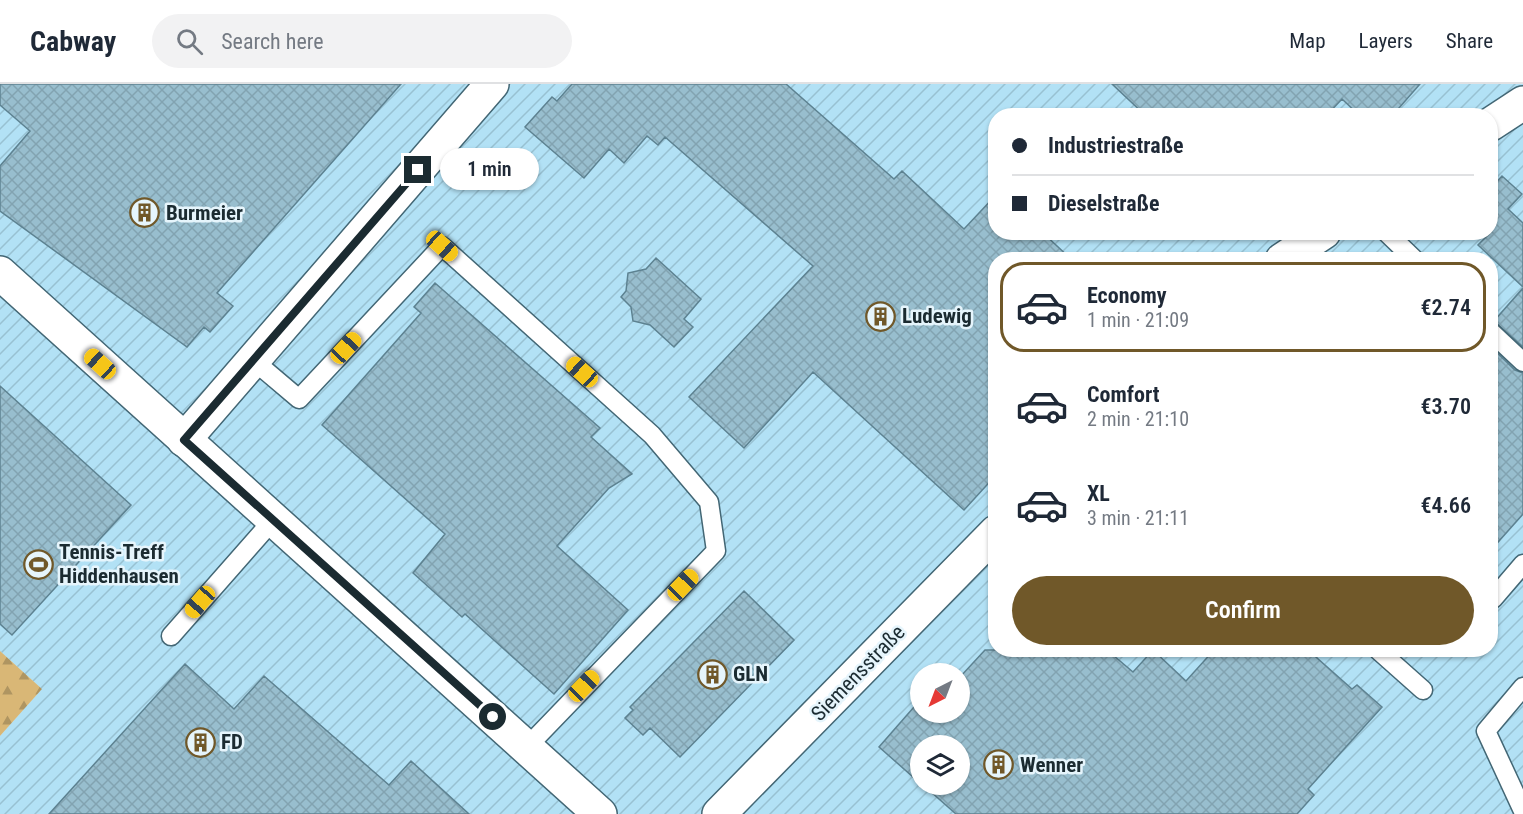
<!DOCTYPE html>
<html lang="en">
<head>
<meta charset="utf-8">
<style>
	body { margin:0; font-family:"Roboto Condensed",sans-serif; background:#f2f2f3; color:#1f2937; height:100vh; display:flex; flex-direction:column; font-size:22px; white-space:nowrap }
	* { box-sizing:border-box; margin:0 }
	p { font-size:20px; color:#747a83 }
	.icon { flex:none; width:33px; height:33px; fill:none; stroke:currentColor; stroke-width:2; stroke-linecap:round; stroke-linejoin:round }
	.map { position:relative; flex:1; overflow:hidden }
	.details { position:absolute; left:988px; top:168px; width:510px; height:405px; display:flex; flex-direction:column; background:#fff; border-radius:24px; box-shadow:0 2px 4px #0004 }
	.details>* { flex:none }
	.banner { position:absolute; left:988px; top:24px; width:510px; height:132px; border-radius:24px; box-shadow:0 2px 4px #0004; display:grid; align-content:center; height:132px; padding:0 24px; background:#fff }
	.needle { width:39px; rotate:222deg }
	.controls { position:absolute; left:910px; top:579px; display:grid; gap:12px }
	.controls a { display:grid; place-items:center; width:60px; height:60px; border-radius:50%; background:#fff; box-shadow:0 2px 4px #0004; font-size:30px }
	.end { position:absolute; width:27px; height:27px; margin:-14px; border:8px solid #1b2b31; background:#fff; box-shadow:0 0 0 3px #fff }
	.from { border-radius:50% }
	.bubble { position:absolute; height:42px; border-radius:21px; background:#fff; box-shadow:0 2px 4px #0004; font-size:20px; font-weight:600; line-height:42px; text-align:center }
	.car { position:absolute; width:18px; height:36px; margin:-18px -9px; border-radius:8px; box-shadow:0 0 4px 2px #0007; background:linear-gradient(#f5c518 24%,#345 0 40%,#f5c518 0 76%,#345 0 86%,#f5c518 0) }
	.banner b { display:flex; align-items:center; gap:21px; height:57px; font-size:22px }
	.banner b+b { border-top:2px solid #e0e1e3 }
	.banner i { width:15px; height:15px; background:#1f2937 }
	ul { padding:10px 0 0; list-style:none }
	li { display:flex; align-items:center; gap:18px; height:90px; margin:0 12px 9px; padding:0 12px; border:3px solid transparent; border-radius:24px }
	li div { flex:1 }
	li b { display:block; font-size:22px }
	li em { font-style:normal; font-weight:600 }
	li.active { border-color:#705829 }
	li>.icon { width:54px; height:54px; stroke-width:1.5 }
	.action { display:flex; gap:12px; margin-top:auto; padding:12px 24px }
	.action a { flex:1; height:69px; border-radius:36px; background:#705829; color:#fff; font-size:24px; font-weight:600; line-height:69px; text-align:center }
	header { display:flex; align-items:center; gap:36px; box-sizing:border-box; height:84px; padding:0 30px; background:#fff; border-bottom:2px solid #e0e1e3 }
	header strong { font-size:28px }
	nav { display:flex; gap:33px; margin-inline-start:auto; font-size:21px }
	.search { width:420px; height:54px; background:#f2f2f3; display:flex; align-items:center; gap:15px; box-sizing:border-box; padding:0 21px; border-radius:33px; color:#747a83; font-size:22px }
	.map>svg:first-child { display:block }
	.industrial { fill:url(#industrial-furrows); fill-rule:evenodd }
	.forest { fill:url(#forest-firs) }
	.building { fill:url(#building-cross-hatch); stroke:#5d8291; stroke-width:1.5 }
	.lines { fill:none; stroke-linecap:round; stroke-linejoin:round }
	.lane-casing { stroke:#436775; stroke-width:21 }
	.street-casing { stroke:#436775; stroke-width:36 }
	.secondary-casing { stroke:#436775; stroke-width:36 }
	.lane { stroke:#fff; stroke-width:18 }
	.street { stroke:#fff; stroke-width:33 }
	.secondary { stroke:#fff; stroke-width:33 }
	.route { stroke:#1b2b31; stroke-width:8 }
	.labels { text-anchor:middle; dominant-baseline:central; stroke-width:5; stroke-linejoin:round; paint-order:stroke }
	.poi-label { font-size:21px; font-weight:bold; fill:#1b2b31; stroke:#e6f5fc; text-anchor:start }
	.street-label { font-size:21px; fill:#1b2b31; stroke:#e6f5fc }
</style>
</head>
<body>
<header>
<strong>Cabway</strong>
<div class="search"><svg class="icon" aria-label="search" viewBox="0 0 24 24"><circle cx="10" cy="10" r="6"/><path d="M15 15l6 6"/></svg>Search here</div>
<nav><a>Map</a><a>Layers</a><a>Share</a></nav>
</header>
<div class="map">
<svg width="1523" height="730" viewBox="0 0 1523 730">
	<defs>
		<pattern id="industrial-furrows" width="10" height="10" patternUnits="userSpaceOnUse" patternTransform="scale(1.5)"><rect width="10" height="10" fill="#b2e1f5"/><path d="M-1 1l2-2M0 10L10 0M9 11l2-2" fill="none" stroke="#98c1d2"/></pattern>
		<pattern id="forest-firs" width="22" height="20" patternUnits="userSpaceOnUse" patternTransform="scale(1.5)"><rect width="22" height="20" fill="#d9b776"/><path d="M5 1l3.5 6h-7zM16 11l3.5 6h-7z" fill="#af9561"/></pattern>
		<pattern id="building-cross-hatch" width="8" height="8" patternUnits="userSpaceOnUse" patternTransform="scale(1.5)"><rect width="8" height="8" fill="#98bece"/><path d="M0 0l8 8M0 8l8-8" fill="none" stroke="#82a3b1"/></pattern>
	</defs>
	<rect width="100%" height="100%" fill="#c5ecfd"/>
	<!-- industrial -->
	<path class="industrial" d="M0,0H1523V730H0V652L42,605L0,567ZM996,32H1491V148H996ZM996,176H1491V566H996ZM921,590H960V628H921ZM921,662H960V700H921Z"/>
	<!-- forest -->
	<path class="forest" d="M0,567L42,605L0,652Z"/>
	<!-- building -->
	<path class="building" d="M0,0H401L217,209L233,222L210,248L204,243L187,263L0,127V82L30,47L0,21Z
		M572,0H786L894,95L902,87L964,145L996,111V148H1042L1072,176H996V391L964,426L813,288L744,364L689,313L813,182L665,53L658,61L647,52L624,79L609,65L584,94L525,43L552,13L557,17Z
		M1112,0H1420L1392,32H1360L1342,15L1326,32H1146Z
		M1502,92L1522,110L1508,125L1523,139V203L1478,161L1491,148V104Z
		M656,174L701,215L684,235L693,243L674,263L650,241L633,237L631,223L621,213L626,207L628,189L646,185Z
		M435,199L600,344L591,353L632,390L609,404L557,462L628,526L554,610L465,530L462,533L413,489L445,450L322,341L421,229L414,223Z
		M1523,204V263L1494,237Z
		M1491,263L1515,286L1523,289V430L1491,466Z
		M0,302L131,421L12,551L0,540Z
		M744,507L794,556L680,673L650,644L643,651L625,634L633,626L630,623Z
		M985,566H1107L1133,588L1153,566L1186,597L1214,566H1308L1352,605L1357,601L1382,623L1308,705L1314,711L1297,730H956L922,700H960V662H921V700L879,663L921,615V628H960V593Z
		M185,580L234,625L264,592L389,701L411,677L469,730H49Z"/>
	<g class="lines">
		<defs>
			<path id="lane" d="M1386,148L1415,176
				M1491,248L1523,278
				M253,276L299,315L442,162L652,351L709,418L716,467L526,664
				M1493,515L1523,480
				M171,552L273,436
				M1378,566L1423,606
				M1523,603L1486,647L1523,727"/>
			<path id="street" d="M1491,40L1523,19
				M1282,176L1324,148
				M184,356L492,0
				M719,730L996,448"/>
			<path id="secondary" d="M0,189L600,730"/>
		</defs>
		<!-- lane casing -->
		<use href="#lane" class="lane-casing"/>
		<!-- street casing -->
		<use href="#street" class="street-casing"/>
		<!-- secondary casing -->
		<use href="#secondary" class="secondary-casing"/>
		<!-- lane -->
		<use href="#lane" class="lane"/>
		<!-- street -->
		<use href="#street" class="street"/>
		<!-- secondary -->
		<use href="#secondary" class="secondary"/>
	</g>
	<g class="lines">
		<!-- route -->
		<path class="route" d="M418,86L184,356L493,633"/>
	</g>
	<!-- icons -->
	<defs>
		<symbol id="building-ring" viewBox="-11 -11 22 22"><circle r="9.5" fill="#e6f5fc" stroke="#705829" stroke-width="1.5"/><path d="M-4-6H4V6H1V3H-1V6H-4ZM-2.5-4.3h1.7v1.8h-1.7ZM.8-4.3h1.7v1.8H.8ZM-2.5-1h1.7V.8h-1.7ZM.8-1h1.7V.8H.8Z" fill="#705829"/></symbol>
		<symbol id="stadium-ring" viewBox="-11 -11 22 22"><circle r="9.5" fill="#e6f5fc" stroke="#705829" stroke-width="1.5"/><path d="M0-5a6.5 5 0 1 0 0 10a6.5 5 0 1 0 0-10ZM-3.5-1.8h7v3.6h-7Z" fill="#705829"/></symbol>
	</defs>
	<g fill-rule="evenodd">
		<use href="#building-ring" x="128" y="112" width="33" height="33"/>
		<use href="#building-ring" x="864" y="216" width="33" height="33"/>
		<use href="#stadium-ring" x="22" y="464" width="33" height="33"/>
		<use href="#building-ring" x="696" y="574" width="33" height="33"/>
		<use href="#building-ring" x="184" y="642" width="33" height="33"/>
		<use href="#building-ring" x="982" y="664" width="33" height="33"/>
	</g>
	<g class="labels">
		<!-- poi labels -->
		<g class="poi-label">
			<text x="166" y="129">Burmeier</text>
			<text x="902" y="232">Ludewig</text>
			<text x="59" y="468">Tennis-Treff<tspan x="59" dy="24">Hiddenhausen</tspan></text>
			<text x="733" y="590">GLN</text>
			<text x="221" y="658">FD</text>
			<text x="1020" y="681">Wenner</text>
		</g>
		<!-- street labels -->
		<g class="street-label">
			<text transform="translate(858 589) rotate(-46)">Siemensstraße</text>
		</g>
	</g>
</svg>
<div class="controls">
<a><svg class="needle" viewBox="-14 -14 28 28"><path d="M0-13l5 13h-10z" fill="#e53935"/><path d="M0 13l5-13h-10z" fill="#747a83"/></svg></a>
<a><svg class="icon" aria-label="layers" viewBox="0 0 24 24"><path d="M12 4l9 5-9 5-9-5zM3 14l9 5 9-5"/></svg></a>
</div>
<i class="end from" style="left:493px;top:633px"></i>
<i class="end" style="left:418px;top:86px"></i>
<div class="bubble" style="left:440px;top:64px;width:99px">1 min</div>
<i class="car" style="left:442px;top:162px;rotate:132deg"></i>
<i class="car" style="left:346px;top:264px;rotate:43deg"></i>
<i class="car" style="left:100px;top:280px;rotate:312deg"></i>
<i class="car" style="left:582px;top:288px;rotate:312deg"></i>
<i class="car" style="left:683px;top:501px;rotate:44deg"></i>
<i class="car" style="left:200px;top:518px;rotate:221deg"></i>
<i class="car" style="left:584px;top:602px;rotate:44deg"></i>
<div class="banner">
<b><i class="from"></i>Industriestraße</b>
<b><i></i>Dieselstraße</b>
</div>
<section class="details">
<ul>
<li class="active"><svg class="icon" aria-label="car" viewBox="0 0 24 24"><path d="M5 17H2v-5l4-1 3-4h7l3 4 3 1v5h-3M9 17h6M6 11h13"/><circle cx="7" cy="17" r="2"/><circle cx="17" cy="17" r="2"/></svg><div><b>Economy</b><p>1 min · 21:09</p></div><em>€2.74</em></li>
<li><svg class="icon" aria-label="car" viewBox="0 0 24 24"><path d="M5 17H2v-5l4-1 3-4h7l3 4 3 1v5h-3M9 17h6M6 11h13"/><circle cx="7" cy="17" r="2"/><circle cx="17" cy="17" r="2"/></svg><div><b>Comfort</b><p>2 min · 21:10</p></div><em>€3.70</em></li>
<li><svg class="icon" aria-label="car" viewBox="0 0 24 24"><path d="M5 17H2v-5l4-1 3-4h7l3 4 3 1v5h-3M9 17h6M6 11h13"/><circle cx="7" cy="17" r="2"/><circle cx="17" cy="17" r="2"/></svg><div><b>XL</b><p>3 min · 21:11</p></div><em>€4.66</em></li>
</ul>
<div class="action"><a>Confirm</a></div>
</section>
</div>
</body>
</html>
